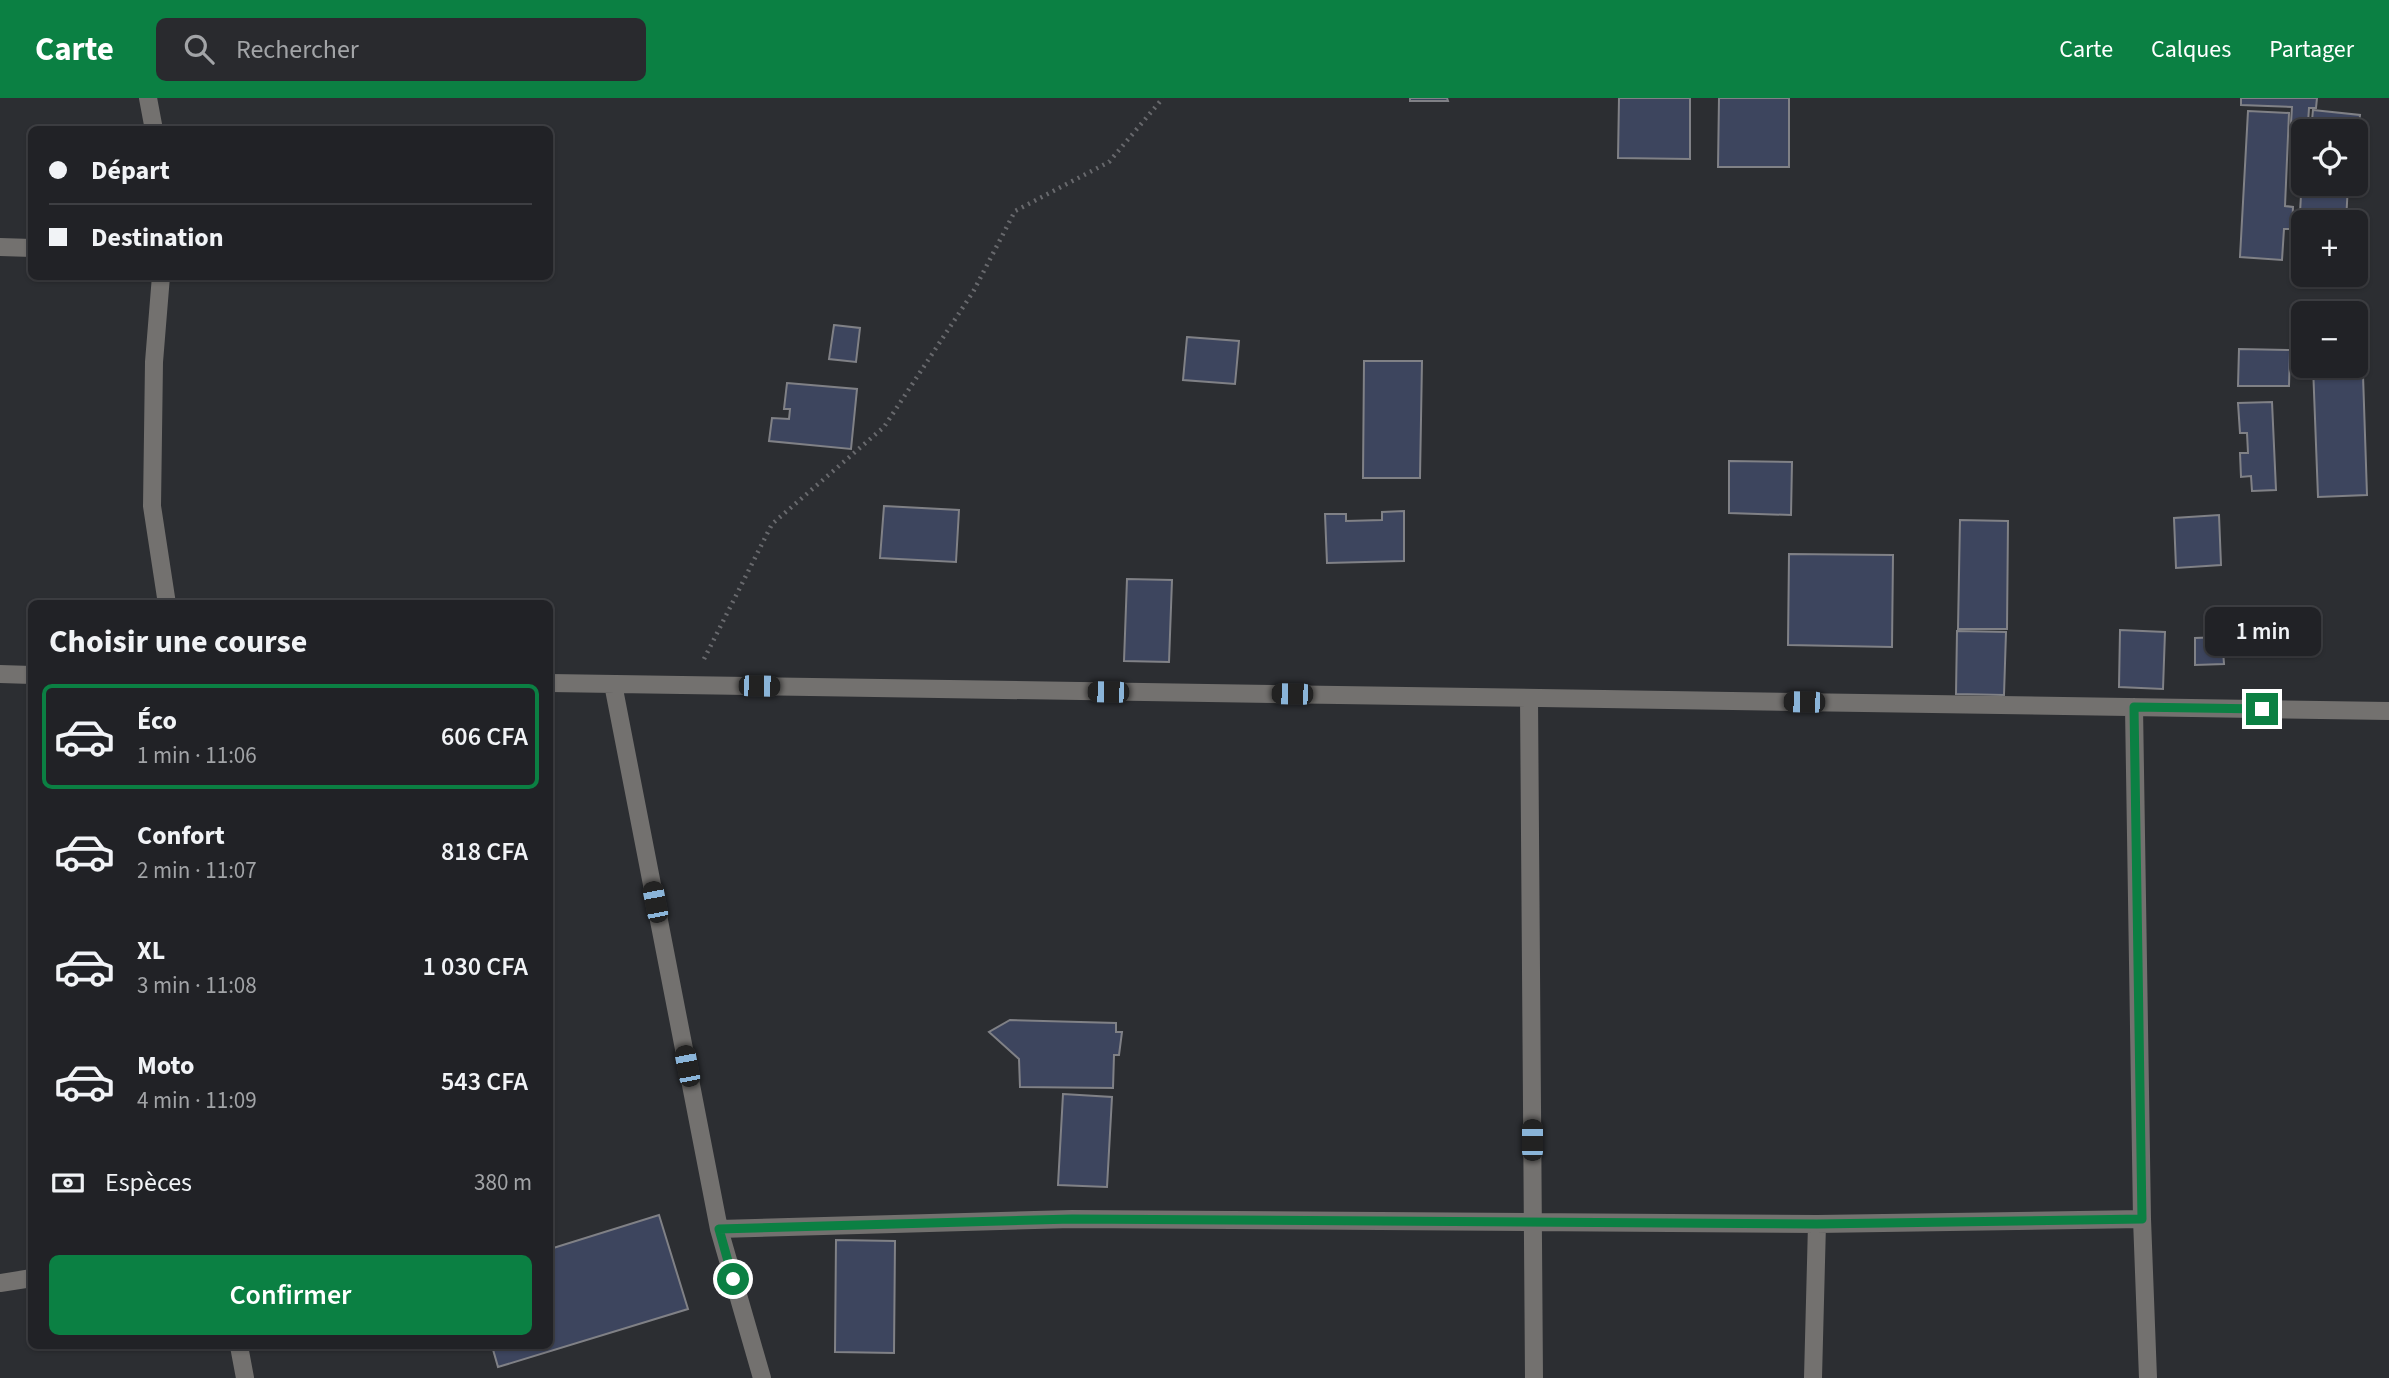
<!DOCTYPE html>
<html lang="fr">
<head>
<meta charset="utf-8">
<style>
	body { margin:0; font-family:"Source Sans 3",sans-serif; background:#292a2e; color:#f1f3f6; height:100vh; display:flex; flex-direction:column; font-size:26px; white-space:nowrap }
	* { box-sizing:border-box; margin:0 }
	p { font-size:23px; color:#a2a4a7 }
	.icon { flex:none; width:38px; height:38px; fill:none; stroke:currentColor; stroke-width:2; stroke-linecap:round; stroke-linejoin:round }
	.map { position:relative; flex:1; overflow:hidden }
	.sheet { position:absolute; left:28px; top:502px; width:525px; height:749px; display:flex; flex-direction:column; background:#212226; border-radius:10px; box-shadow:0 2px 5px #0004,0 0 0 2px #3e3f43 }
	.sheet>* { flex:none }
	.banner { position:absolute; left:28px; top:28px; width:525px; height:154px; border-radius:10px; box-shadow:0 2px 5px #0004,0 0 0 2px #3e3f43; display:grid; align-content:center; height:154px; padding:0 21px; background:#212226 }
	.controls { position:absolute; left:2291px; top:21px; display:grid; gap:14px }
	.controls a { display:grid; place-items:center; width:77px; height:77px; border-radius:10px; background:#212226; box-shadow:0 2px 5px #0004,0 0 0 2px #3e3f43; font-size:35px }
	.end { position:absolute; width:32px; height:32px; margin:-16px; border:9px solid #0b8043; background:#fff; box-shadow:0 0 0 4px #fff }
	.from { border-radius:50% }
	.bubble { position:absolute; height:49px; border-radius:10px; background:#212226; box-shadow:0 2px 5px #0004,0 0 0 2px #3e3f43; font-size:23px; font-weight:600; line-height:49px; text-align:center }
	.car { position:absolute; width:21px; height:42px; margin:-21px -10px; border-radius:9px; box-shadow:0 0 5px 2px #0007; background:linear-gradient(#222 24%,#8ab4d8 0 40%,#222 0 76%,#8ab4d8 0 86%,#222 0) }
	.banner b { display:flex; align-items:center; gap:24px; height:66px; font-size:26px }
	.banner b+b { border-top:2px solid #3e3f43 }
	.banner i { width:18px; height:18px; background:#f1f3f6 }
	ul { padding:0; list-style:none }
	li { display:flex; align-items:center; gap:21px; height:105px; margin:0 14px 10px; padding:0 7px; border:4px solid transparent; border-radius:10px }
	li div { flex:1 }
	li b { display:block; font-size:26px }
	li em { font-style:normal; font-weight:600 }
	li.selected { border-color:#0b8043 }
	li>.icon { width:63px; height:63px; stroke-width:1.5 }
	h2 { padding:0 21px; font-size:32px; line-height:84px }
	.pay { display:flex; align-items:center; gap:18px; height:77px; padding:0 21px; font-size:26px }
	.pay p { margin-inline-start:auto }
	.cta { display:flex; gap:14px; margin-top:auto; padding:14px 21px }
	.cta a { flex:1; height:80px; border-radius:10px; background:#0b8043; color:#fff; font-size:28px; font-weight:600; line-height:80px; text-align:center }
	header { display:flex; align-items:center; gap:42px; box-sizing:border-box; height:98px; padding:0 35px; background:#0b8043; color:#fff }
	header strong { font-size:33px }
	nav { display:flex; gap:38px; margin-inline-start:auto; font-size:24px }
	.search { width:490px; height:63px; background:#292a2e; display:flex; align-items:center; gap:18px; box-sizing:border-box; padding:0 24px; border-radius:10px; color:#a2a4a7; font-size:26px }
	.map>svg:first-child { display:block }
	.building { fill:#3d455e; stroke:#808186; stroke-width:2 }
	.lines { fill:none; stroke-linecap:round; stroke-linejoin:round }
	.path { stroke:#68696d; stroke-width:4.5; stroke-dasharray:2 5; stroke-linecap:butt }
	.minor { stroke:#73716f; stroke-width:18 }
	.route { stroke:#0b8043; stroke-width:9 }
</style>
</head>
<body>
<header>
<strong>Carte</strong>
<div class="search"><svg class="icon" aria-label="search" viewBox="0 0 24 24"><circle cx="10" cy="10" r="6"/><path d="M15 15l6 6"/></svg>Rechercher</div>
<nav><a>Carte</a><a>Calques</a><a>Partager</a></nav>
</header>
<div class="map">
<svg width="2389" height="1280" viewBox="0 0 2389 1280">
	<rect width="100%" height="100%" fill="#2c2e32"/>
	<!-- building -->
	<path class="building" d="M1410,0H1447L1448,3H1410Z
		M1619,0H1690V61L1618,60Z
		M1719,0H1789V69H1718Z
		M2241,0H2317L2316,10H2309L2308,25H2291L2292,9L2241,7Z
		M2313,12L2360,17L2357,45L2356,33H2311Z
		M2248,13L2289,15L2285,108L2293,109L2292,131H2284L2282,162L2240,159Z
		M2303,62V86H2348L2346,124H2303V167H2297Z
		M834,227L860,230L856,264L829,261Z
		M1187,239L1239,243L1235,286L1183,282Z
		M2356,247H2362L2367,397L2318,399L2313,268H2356Z
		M2239,251L2290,252L2289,288H2238Z
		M1364,263H1422L1420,380H1363Z
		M787,285L857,291L851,351L769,343L772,320L789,321L790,311H784Z
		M2272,304L2276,392L2252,393L2251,378L2241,379L2240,355H2248L2247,335H2240L2238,305Z
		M1729,363L1792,364L1791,417L1729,415Z
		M884,408L959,412L956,464L880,460Z
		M1404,413V463L1327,465L1325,416H1346V423L1382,422V414Z
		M2219,417L2221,467L2176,470L2174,420Z
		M1960,422L2008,423L2007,531H1958Z
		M1789,456L1893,457L1892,549L1788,547Z
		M1127,481L1172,482L1169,564L1124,563Z
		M2120,532L2165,534L2163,591L2119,589Z
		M1957,533L2006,534L2004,597L1956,596Z
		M2222,539L2224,566L2195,567V540Z
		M1010,922L1116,925V934H1122L1119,957H1114L1113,990L1020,989L1019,961L989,934Z
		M1063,996L1112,999L1107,1089L1058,1087Z
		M659,1117L688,1211L498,1269L492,1248H550V1151Z
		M836,1142L895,1143L894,1255L835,1254Z"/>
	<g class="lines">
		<!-- path -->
		<path class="path" d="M704,561L772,426L884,329L973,194L1015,113L1109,64L1163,0"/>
		<!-- minor -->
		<path class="minor" d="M148,0L154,32
			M0,149L32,150
			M161,178L154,264L152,408L167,506
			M0,576L32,577
			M550,585L2389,613
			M613,586L719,1131L762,1280
			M1529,600L1534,1280
			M2134,609L2142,1121L2148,1280
			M719,1131L1072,1121L1817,1126L2142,1121
			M0,1185L32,1180
			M239,1248L245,1280
			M1813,1280L1817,1126"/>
	</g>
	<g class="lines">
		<!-- route -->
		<path class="route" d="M733,1181L719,1131L1072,1121L1817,1126L2142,1121L2134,609L2262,611"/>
	</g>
</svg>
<div class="controls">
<a><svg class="icon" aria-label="locate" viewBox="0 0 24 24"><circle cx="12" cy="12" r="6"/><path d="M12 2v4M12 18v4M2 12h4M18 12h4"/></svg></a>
<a>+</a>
<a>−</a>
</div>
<i class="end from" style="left:733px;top:1181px"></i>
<i class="end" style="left:2262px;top:611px"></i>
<div class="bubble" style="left:2205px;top:509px;width:116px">1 min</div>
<i class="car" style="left:759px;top:588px;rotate:91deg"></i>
<i class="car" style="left:1108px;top:594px;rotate:271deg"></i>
<i class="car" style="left:1292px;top:596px;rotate:271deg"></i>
<i class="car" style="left:1804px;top:604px;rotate:271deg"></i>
<i class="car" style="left:655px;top:804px;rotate:349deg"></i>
<i class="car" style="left:687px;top:968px;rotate:349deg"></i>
<i class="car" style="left:1532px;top:1042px;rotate:0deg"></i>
<div class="banner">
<b><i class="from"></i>Départ</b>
<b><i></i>Destination</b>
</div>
<section class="sheet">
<h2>Choisir une course</h2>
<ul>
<li class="selected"><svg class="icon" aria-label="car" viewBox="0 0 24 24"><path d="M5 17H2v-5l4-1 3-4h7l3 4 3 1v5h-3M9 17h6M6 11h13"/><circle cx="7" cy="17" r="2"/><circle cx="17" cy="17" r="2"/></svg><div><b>Éco</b><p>1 min · 11:06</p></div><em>606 CFA</em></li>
<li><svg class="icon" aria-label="car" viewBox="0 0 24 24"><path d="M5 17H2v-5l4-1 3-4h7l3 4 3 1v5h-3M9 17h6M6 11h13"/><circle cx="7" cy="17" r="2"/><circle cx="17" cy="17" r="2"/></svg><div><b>Confort</b><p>2 min · 11:07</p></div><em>818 CFA</em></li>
<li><svg class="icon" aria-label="car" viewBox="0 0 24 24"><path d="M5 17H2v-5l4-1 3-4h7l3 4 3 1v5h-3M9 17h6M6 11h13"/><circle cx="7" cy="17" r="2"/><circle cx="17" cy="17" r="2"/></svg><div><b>XL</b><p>3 min · 11:08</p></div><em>1 030 CFA</em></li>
<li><svg class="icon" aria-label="car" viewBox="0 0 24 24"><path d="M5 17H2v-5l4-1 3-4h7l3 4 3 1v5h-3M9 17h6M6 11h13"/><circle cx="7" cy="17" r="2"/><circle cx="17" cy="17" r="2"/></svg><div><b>Moto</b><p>4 min · 11:09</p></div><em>543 CFA</em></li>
</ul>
<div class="pay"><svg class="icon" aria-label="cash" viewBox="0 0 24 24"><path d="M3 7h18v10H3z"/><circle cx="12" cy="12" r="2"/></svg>Espèces<p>380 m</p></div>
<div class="cta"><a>Confirmer</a></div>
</section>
</div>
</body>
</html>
